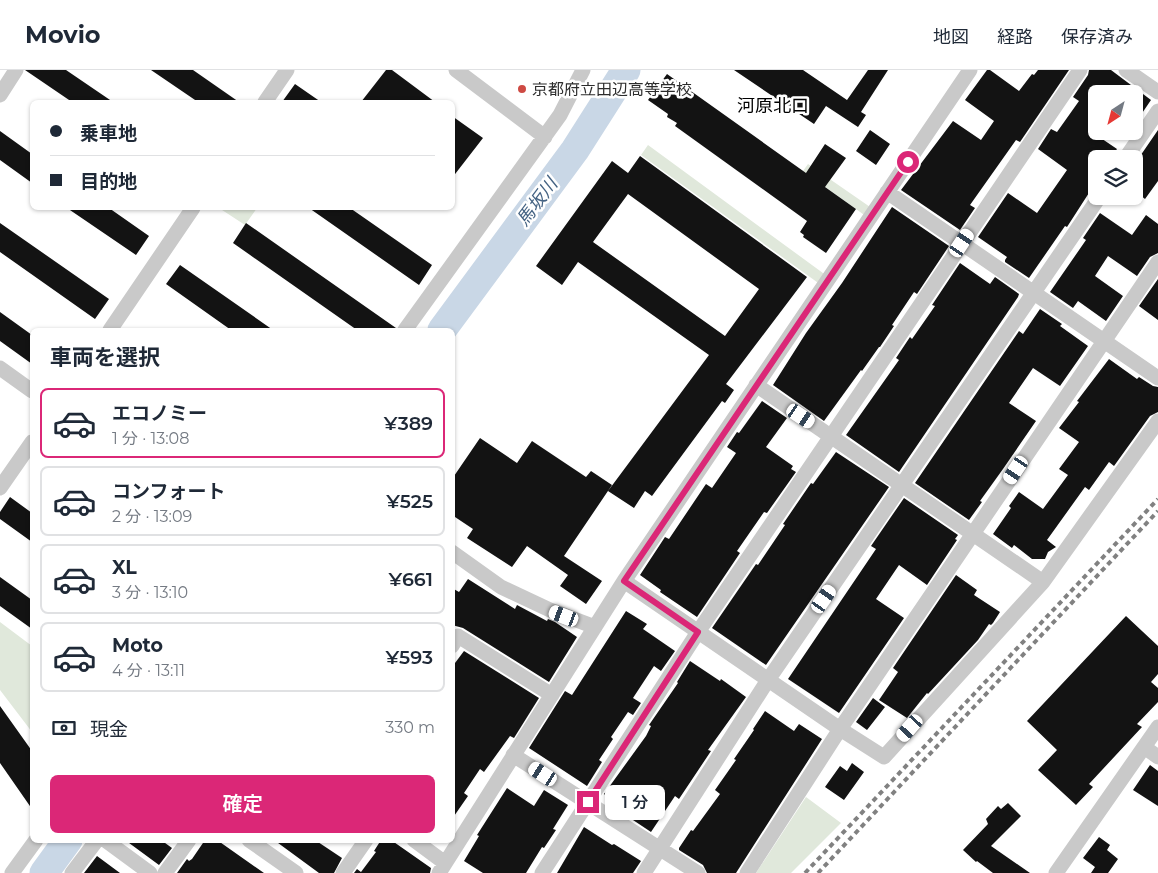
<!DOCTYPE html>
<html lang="ja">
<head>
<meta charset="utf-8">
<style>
	body { margin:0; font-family:Montserrat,"Noto Sans JP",sans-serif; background:#f6f6f7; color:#1f2937; height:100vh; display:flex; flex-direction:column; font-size:19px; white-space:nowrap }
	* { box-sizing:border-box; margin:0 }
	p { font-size:16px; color:#747a83 }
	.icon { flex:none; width:28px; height:28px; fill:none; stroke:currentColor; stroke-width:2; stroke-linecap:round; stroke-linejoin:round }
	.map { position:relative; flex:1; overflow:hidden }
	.panel { position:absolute; left:30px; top:258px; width:425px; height:515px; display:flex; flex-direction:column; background:#fff; border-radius:8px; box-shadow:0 1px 4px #0004 }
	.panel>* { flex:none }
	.top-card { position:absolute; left:30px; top:30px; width:425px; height:110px; border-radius:8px; box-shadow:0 1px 4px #0004; display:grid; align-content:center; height:110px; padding:0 20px; background:#fff }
	.needle { width:32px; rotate:216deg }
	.tools { position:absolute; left:1088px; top:15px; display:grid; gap:10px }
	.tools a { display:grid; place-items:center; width:55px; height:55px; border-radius:8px; background:#fff; box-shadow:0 1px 4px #0004; font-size:25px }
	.end { position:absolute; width:22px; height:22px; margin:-11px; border:6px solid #db2777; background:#fff; box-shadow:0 0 0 2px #fff }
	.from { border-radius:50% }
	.bubble { position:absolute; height:35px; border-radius:8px; background:#fff; box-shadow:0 1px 4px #0004; font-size:16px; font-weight:600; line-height:35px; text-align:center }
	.car { position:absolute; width:15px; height:30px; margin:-15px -8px; border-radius:6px; box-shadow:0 0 4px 1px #0007; background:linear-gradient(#fff 24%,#345 0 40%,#fff 0 76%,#345 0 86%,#fff 0) }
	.top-card b { display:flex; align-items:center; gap:18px; height:48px; font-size:19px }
	.top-card b+b { border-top:1px solid #e0e1e3 }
	.top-card i { width:12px; height:12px; background:#1f2937 }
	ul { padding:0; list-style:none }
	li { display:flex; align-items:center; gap:15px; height:70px; margin:0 10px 8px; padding:0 10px; border:2px solid #e0e1e3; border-radius:8px }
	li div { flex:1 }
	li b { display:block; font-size:19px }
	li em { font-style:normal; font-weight:600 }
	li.active { border-color:#db2777 }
	li>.icon { width:45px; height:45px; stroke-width:1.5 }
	h2 { padding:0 20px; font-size:22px; line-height:60px }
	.pay { display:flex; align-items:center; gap:12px; height:55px; padding:0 20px; font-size:19px }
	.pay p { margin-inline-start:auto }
	.action { display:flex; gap:10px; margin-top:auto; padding:10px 20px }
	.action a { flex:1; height:58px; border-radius:8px; background:#db2777; color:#fff; font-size:20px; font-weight:600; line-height:58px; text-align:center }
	header { display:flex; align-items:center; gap:30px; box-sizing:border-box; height:70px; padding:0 25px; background:#fff; border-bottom:1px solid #e0e1e3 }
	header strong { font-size:24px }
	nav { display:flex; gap:28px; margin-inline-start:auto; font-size:18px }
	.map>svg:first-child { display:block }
	.green { fill:#e0e8db }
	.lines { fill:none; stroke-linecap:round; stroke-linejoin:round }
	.river { stroke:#c9d7e6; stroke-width:29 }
	.building { fill:#131313; fill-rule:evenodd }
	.street { stroke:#c9c9c9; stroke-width:15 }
	.rail { stroke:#818181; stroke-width:4; stroke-dasharray:5 4; stroke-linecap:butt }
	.route { stroke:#db2777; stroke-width:6 }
	.poi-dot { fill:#ce4a43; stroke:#fff; stroke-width:2 }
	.labels { text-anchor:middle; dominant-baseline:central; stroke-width:5; stroke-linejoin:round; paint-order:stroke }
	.poi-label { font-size:16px; fill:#2c2c2c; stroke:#fff; text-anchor:start }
	.neighbourhood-label { font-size:18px; fill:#000; stroke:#fff }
	.water-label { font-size:18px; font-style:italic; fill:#456383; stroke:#fff }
</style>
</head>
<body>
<header>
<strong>Movio</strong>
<nav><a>地図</a><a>経路</a><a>保存済み</a></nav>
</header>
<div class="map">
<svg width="1158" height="803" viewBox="0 0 1158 803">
	<rect width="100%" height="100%" fill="#fff"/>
	<!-- green -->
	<path class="green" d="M648,75L827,206L821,215L641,85Z
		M808,94L873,139L867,147L803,101Z
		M219,138H257L245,155Z
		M0,552L32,576V662L0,620Z
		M806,727L841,753L791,803H756Z"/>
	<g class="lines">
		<!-- river -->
		<path class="river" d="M442,260L575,80L626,0
			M44,803L68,770"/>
	</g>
	<!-- building -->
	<path class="building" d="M25,0H66L113,32H72Z
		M151,0H193L239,32H198Z
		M386,0H392L435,32H361Z
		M734,0H803L847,30L868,0H888L861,42L866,45L858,57L826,36L814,54Z
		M987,0H990L1019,21L1032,4L1034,5L1038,0H1069L1020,72L1016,70L970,135L975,138L960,160L901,120L953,51L981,70L994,51L965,30Z
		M1089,0H1111L1151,30L1134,55V24H1096V50L1089,60L1117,79L1110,89H1096V112L1067,157L1065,156L1029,208L1005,192V190L1007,187L978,167L1008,123L1037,143L1067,100L1038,79L1051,59L1057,62L1079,31L1073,27L1088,5Z
		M667,4L806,103L825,74L846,88L825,117L856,139L826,183L803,167L804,165L800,162L807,151L675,56L677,53L667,47L668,44L648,30Z
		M295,14L321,32H282Z
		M452,46L483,68L452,108Z
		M870,60L890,74L876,95L856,81Z
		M1158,60V111L1145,129L1134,120V95Z
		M0,61L32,84V113L0,90Z
		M640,86L807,207L726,314L734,320L725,333L722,331L652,426L645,421L634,438L608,421L709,285L578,192L562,215L536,196L612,91L628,103ZM628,124L759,219L725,266L593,172Z
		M892,137L949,176L917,224L914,222L892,255L894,256L880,277H879L862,301L861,300L824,351L773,315L806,263L842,213Z
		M67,138H109L149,166L136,185Z
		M309,138H350L432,195L419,215Z
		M1100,143L1132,165L1146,145L1158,154V183L1150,187L1137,206L1108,186L1095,206L1123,226L1106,251L1078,231L1073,238L1050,222L1086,170L1083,168Z
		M0,153L109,229L95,249L0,182Z
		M246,153L396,258V260H357L233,173Z
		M960,193L990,214L995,207L1019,224L1018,227L899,402L846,365L899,290L896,288L910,267L912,269L935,236L932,235Z
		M180,195L273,260H231L166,214Z
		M1158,209V250L1139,236Z
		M1040,239L1062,254L1060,256L1088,276L1060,316L1033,298L1009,333L1036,351L1003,399L980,431L982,432L969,450L915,413L1019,261L1023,264Z
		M0,242L32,265V294L0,271Z
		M1109,289L1137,309L1139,307L1153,316L1158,317V342L1150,346L1114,396L1109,392L1089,420L1085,417L1047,470L1056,477L1048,482L1045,489H1032L1014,475L1012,478L993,464L1011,438L1009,436L1019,422L1043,439L1068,405L1059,399L1079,372L1059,358L1079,332L1077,331Z
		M762,331L787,348L766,377L793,396L791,399L796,402L767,443L764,442L737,481L740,483L697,547L660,522L661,520L640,505L665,467L669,469L706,414L712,418L736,383L727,377L737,362L739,363Z
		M480,368L517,393L532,371L586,407L591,401L612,415L564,486L602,511L586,534L560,516L568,505L527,476L512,497L467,468L473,459L452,445V409Z
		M836,382L889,417L766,595L712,558L756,494L758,495L785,455L783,454L811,413L813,414Z
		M10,427L32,443V472L0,449V442Z
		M904,428L958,465L955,469L957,470L927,515L899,495L876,529L904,548L839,643L788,609L876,479L871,476Z
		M956,505L977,520L974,525L1000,542L993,553L991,555L989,554L978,570L928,624L927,623L907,648L879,630L898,602L893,598Z
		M0,507L32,530V559L0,536Z
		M468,509L515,539L517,535L547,551L548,549L555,552L577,567L549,612L463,558L452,555V518L459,522Z
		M626,541L647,554L643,559L675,581L661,601L654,596L633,628L641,633L633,645L628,642L611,667L613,669L599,690L602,692L587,716L529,678L565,621L572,625Z
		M1126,546L1158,576V604L1151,612L1158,618V632L1137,654L1142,657L1089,714L1093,717L1076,735L1038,700L1057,680L1027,651Z
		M464,581L539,628L514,668L510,666L484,702L480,699L464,723L468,726L452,749V597Z
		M690,591L720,611L721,609L746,627L708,680L711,681L679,729L675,726L651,762L630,748L633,744L604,724L646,666L651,656L649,655L678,613L677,612Z
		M873,628L885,637L867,660L856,652Z
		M0,636L32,681V739L0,693Z
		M765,641L794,661L799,654L822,669L736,803H707L703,795L679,780V778L691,760L693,761L720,724L715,720L736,690L734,689L754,660L753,659Z
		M852,693L864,702L844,730L825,717L840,696L847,701Z
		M1150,695L1158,701V736L1133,720Z
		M507,718L534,736L544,720L568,735L553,759L556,760L544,778L542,777L526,803H483L464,791L479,766L477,765Z
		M1008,733L1021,746L991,776L1030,803H993L977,791L976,792L963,780L988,754L986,749L998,736L1001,739Z
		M584,757L612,775L614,774L641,791L633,803H557Z
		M1099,767L1110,775L1107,780L1118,789L1108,803H1091L1095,797L1083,788Z
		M125,770H161L172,778L159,795Z
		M205,770H217L264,803H177L187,789L189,791L192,789Z
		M274,770H315L342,788L334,803H319Z
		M381,770H391L431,798L430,803H354L357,799L361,802L376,782L374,781Z
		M97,786L120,803H84Z"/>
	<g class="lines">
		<!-- street -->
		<path class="street" d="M456,0L545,67
			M1126,0L1158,22
			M0,25L16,0
			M265,32L287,0
			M1125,89L1158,41
			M887,122L1158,308
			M110,260L193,138
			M405,260L560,45L583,0
			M0,298L32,321
			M756,315L1043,512
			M0,418L32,372
			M452,482L501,517L550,540L595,557
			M624,511L840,659L884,687L1043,512L1158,351
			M452,576L458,566L552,625
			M1144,677L1158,687
			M513,685L698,803
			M105,770L150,803
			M249,770L296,803
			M414,770L445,793
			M12,803L36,770
			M72,803L97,770
			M165,803L189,770
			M343,803L366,770
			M439,803L624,511L970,0
			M542,803L698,562L1080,0
			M644,803L768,610L1100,126
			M747,803L840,659L1158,192
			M1056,803L1158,657"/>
		<!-- rail -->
		<path class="rail" d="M805,803L1158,429
			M818,803L1158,441"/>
	</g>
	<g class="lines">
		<!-- route -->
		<path class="route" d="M588,732L698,562L624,511L908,92"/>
	</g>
	<!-- markers -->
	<circle class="poi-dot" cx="522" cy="19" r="5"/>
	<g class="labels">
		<!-- poi labels -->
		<g class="poi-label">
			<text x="532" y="19">京都府立田辺高等学校</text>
		</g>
		<!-- neighbourhood labels -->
		<g class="neighbourhood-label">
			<text x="773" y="36">河原北口</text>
		</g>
		<!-- water labels -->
		<g class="water-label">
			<text transform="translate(537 132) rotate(-53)">馬坂川</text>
		</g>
	</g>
</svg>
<div class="tools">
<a><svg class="needle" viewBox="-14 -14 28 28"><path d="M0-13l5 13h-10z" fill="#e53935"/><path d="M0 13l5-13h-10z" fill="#747a83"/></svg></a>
<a><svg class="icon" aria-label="layers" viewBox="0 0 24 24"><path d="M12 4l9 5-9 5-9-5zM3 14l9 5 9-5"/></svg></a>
</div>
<i class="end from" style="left:908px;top:92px"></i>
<i class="end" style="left:588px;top:732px"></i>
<div class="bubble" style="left:605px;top:715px;width:60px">1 分</div>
<i class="car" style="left:962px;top:173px;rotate:34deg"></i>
<i class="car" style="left:801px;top:346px;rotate:124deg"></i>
<i class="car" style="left:1016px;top:400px;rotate:214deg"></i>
<i class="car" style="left:824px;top:529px;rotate:35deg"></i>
<i class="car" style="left:564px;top:546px;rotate:291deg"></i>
<i class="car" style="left:910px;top:658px;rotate:222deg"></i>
<i class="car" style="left:543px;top:704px;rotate:303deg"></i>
<div class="top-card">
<b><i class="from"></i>乗車地</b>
<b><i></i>目的地</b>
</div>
<section class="panel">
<h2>車両を選択</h2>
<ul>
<li class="active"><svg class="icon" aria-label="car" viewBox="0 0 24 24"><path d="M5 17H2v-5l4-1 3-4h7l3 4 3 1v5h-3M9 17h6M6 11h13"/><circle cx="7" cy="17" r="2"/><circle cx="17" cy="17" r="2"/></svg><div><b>エコノミー</b><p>1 分 · 13:08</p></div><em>¥389</em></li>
<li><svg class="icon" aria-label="car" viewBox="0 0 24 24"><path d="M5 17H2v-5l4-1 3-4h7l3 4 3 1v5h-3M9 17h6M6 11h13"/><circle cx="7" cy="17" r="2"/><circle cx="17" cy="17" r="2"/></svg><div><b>コンフォート</b><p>2 分 · 13:09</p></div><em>¥525</em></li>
<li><svg class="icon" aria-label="car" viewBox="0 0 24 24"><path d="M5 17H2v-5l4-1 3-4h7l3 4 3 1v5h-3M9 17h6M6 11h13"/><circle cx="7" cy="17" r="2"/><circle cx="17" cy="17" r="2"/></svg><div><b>XL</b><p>3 分 · 13:10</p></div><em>¥661</em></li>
<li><svg class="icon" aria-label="car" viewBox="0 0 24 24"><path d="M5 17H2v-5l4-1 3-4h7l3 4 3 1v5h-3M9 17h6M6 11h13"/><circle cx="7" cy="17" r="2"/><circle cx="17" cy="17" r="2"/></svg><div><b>Moto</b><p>4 分 · 13:11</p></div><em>¥593</em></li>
</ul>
<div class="pay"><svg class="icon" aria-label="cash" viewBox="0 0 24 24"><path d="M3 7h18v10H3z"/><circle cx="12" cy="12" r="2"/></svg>現金<p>330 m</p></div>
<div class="action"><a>確定</a></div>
</section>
</div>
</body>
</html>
